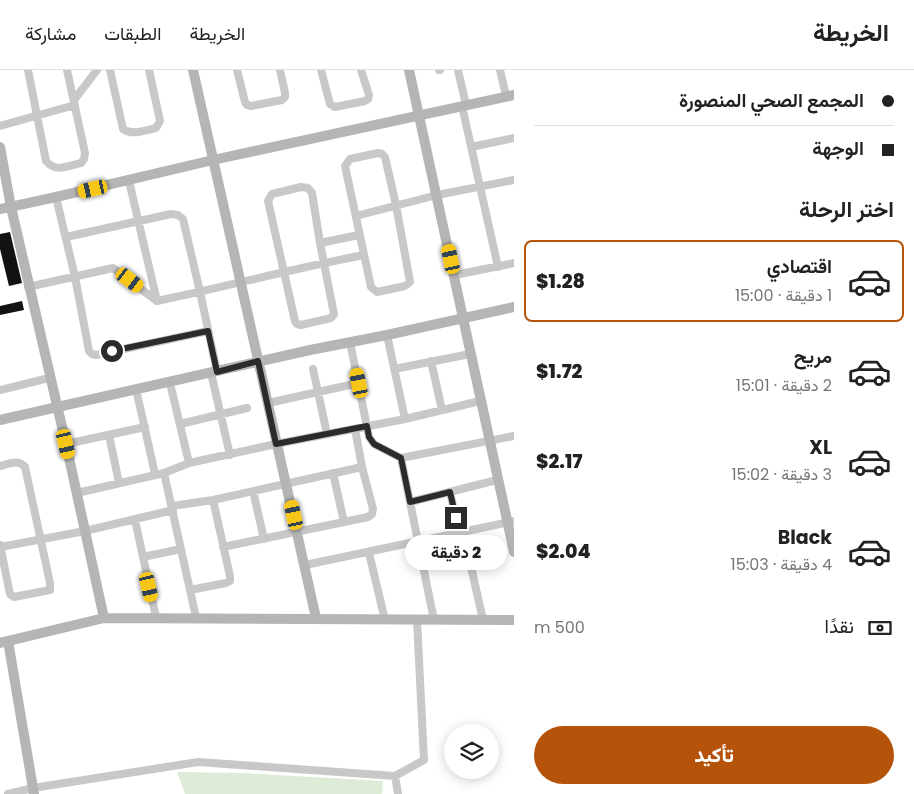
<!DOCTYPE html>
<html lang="ar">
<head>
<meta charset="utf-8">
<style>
	body { margin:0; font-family:Poppins,Vazirmatn,sans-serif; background:#f6f6f6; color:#222; direction:rtl; height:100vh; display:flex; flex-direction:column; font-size:19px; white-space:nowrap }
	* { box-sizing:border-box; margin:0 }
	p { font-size:16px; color:#767676 }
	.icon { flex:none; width:28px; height:28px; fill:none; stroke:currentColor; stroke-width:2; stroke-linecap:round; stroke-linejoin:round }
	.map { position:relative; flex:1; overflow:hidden; direction:ltr }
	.panel { display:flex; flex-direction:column; background:#fff; width:400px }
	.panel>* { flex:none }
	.hud { display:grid; align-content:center; height:110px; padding:0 20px; background:#fff }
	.buttons { position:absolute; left:444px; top:654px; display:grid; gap:10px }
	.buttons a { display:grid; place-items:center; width:55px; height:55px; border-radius:50%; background:#fff; box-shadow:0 2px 12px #0003; font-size:25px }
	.end { position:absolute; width:22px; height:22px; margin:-11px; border:6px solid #2b2b2b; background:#fff; box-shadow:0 0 0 2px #fff }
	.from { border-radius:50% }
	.bubble { position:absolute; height:35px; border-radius:18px; background:#fff; box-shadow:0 2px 12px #0003; font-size:16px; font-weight:800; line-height:35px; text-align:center; direction:rtl }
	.car { position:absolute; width:15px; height:30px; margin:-15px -8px; border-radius:6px; box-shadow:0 0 4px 1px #0007; background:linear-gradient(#f5c518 24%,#345 0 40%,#f5c518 0 76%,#345 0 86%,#f5c518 0) }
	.hud b { display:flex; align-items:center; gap:18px; height:48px; font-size:19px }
	.hud b+b { border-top:1px solid #e0e0e0 }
	.hud i { width:12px; height:12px; background:#222 }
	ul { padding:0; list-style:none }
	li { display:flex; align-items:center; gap:15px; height:82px; margin:0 10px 8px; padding:0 10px; border:2px solid transparent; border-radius:8px }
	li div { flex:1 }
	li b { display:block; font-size:19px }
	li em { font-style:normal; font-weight:800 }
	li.active { border-color:#b45309 }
	li>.icon { width:45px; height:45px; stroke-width:1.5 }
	h2 { padding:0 20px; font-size:22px; line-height:60px }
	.pay { display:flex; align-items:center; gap:12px; height:55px; padding:0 20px; font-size:19px }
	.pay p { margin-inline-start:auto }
	.cta { display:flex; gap:10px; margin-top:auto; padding:10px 20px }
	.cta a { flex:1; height:58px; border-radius:30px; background:#b45309; color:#fff; font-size:20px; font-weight:800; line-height:58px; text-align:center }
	header { display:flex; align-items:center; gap:30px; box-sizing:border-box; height:70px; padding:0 25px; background:#fff; border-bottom:1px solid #e0e0e0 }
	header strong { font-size:24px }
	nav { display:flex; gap:28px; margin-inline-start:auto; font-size:18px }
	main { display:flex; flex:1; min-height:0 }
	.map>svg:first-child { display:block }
	.green { fill:#ddebd7 }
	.building { fill:#121212 }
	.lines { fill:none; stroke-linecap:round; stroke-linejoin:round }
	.street { stroke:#c8c8c8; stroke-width:8 }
	.secondary { stroke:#b5b5b5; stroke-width:10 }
	.route { stroke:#2b2b2b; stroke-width:6 }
</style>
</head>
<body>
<header>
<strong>الخريطة</strong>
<nav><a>الخريطة</a><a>الطبقات</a><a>مشاركة</a></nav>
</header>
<main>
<section class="panel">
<div class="hud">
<b><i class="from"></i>المجمع الصحي المنصورة</b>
<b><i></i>الوجهة</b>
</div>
<h2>اختر الرحلة</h2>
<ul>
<li class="active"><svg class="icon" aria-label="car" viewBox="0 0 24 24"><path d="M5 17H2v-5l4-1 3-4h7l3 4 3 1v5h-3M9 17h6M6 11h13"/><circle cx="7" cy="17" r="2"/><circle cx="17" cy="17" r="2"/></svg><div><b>اقتصادي</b><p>1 دقيقة · 15:00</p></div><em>$1.28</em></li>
<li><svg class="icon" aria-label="car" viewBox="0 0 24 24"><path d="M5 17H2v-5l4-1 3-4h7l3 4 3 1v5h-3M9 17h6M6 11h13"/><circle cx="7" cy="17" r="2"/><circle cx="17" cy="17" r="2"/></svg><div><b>مريح</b><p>2 دقيقة · 15:01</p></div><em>$1.72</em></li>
<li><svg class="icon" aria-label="car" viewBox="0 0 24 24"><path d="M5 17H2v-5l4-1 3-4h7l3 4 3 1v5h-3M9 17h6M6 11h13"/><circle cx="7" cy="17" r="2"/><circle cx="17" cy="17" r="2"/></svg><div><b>XL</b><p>3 دقيقة · 15:02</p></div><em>$2.17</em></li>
<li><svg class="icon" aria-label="car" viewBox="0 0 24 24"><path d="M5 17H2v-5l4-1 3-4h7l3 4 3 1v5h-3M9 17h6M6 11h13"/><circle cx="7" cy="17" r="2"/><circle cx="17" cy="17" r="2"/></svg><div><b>Black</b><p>4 دقيقة · 15:03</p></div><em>$2.04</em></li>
</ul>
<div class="pay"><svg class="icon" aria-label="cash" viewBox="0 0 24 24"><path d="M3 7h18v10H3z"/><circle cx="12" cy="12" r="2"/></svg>نقدًا<p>500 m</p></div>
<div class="cta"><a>تأكيد</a></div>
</section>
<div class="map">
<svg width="514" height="724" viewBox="0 0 514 724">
	<rect width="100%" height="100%" fill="#fff"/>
	<!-- green -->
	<path class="green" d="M177,702L243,703L383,711L382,724H185Z"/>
	<!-- building -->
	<path class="building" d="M10,162L22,213L9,216L0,179V164Z
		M22,231L24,240L0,245V236Z"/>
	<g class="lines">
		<!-- street -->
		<path class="street" d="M28,0L46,91C56,103 67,96 81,93L84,89L85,83L67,0
			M110,0L123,59C132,66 145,60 156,58L160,51L149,0
			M237,0L245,32L247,35L251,36L282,30L285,27V23L280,0
			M321,0L330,34L335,37L365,31L368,29L369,25L361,0
			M439,0H440
			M458,0L466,35
			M500,0L506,26
			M74,30L97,0
			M462,36L498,197
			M0,56L75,35
			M471,77L514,68
			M378,83L382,84L385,87L396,135L410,212L405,216L377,222L371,217L345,96L350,89Z
			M129,111L157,231
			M301,117L308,118L312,123L320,173L334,244L331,248L301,255L297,254L295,251L268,131L272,124Z
			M56,127L75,207L89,281L92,284L96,285L208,261
			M356,146L437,125L514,110
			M66,167L171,144L178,145L183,149L200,222L217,301
			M320,173L359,165
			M455,205L514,193
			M28,217L113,198L157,231C226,217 294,198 364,185
			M387,265L405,349
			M350,272L369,367L374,374L401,388L514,366
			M431,291L442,340
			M313,299L327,364
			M394,299L470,284
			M211,303L230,385
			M136,319L155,404
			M0,320L49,308
			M268,333L359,313
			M180,354L247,338
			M109,365L119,413
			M66,374L145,357
			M401,388L434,550
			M189,393L276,374L405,349L480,331
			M0,396C9,394 18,389 25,397L50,513V520L14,527L10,524L0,475
			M164,403L196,547
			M333,403L344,452
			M253,421L264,469
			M450,422L459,462
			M77,423L164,403L189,393L170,313
			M410,432L497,410
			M172,436L213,430L362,397
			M135,450L156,547
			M463,461L483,550
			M0,477L85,461L173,440
			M223,477L368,447L372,444L373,439L362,397L355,359
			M369,483L385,550
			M143,487L181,479
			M305,495L514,451
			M190,520L226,513L230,511V506L213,430
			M8,724L33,718L198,692L395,706
			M398,724L395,706L424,690L417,550"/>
		<!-- secondary -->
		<path class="secondary" d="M193,0L316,548
			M409,0L514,482
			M0,77L11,137L66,374L104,548
			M0,139L56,127L213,90L514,25
			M0,350L310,280L387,265L514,237
			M8,571L34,724
			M0,573L104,548L514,550"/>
	</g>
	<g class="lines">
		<!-- route -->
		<path class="route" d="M112,281L208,261L217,302L258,291L276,374L367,356L369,367L374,374L401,388L410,432L450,422L456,448"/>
	</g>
</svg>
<div class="buttons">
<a><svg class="icon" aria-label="layers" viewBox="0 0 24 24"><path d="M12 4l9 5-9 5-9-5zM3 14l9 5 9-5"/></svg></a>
</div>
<i class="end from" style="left:112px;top:281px"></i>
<i class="end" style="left:456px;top:448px"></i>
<div class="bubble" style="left:405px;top:465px;width:102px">2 دقيقة</div>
<i class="car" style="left:93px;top:119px;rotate:257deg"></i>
<i class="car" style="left:451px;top:189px;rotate:348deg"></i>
<i class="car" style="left:130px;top:210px;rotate:127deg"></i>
<i class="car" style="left:359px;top:313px;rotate:349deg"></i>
<i class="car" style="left:66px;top:374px;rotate:167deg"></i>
<i class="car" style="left:294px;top:445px;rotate:348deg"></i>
<i class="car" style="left:149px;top:517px;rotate:167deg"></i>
</div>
</main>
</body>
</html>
